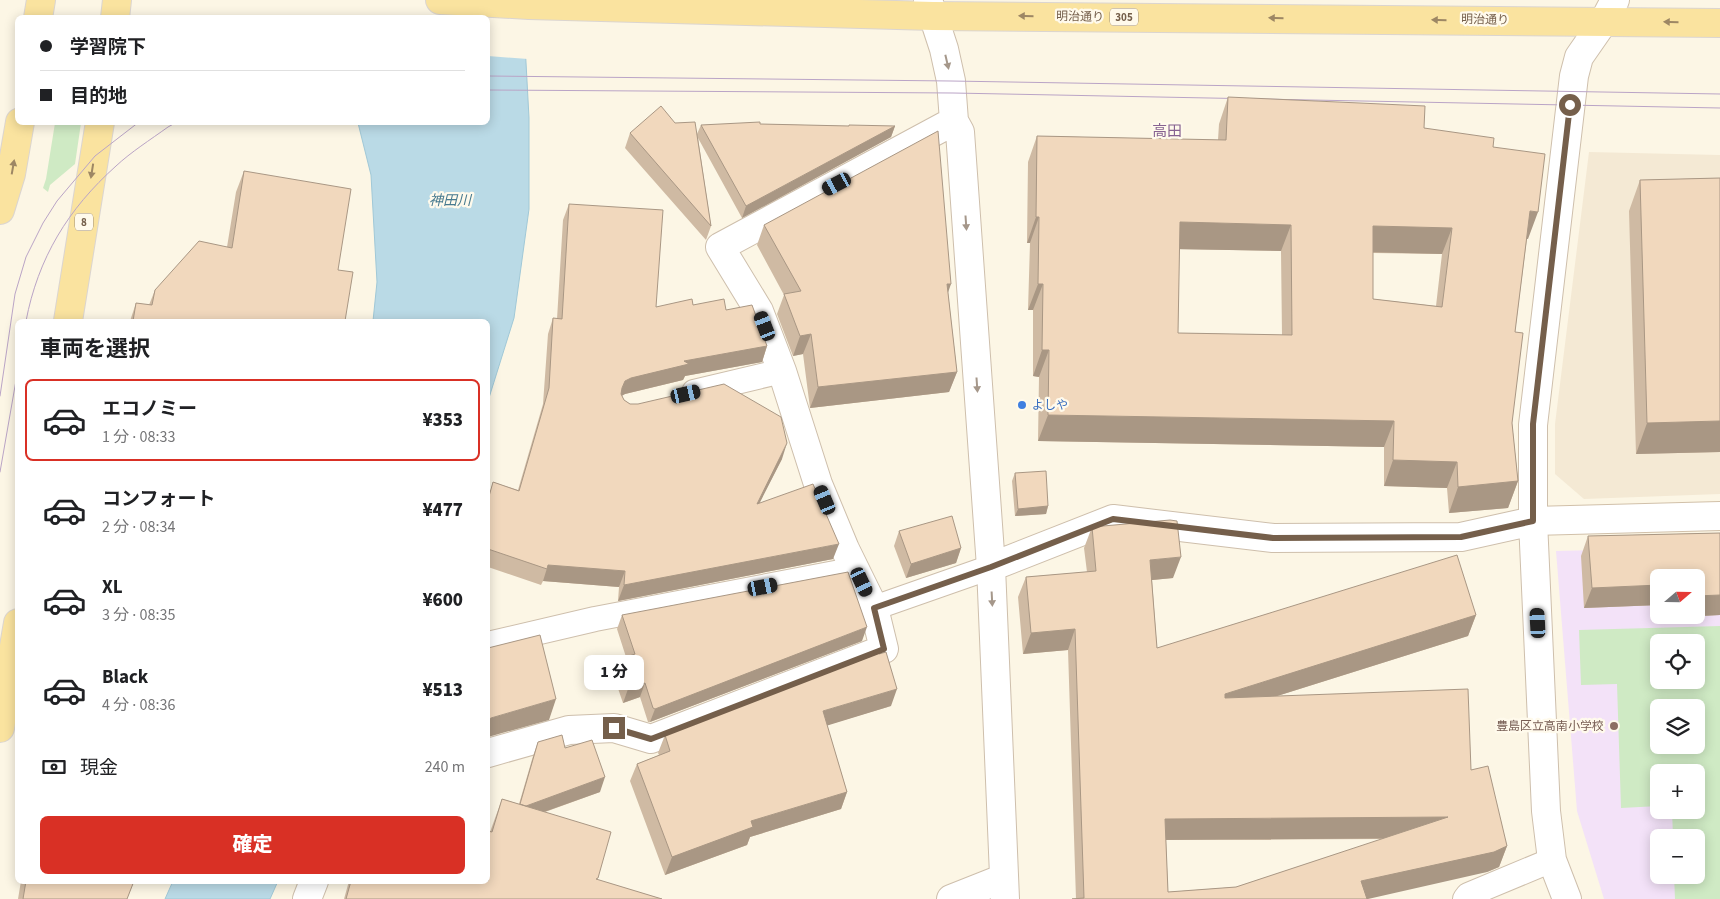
<!DOCTYPE html>
<html lang="ja">
<head>
<meta charset="utf-8">
<style>
	body { margin:0; font-family:"Source Sans 3","Noto Sans JP",sans-serif; background:#f6f6f6; color:#202124; height:100vh; display:flex; flex-direction:column; font-size:19px; white-space:nowrap }
	* { box-sizing:border-box; margin:0 }
	p { font-size:16px; color:#757577 }
	.icon { flex:none; width:28px; height:28px; fill:none; stroke:currentColor; stroke-width:2; stroke-linecap:round; stroke-linejoin:round }
	.map { position:relative; flex:1; overflow:hidden }
	.drawer { position:absolute; left:15px; top:319px; width:475px; height:565px; display:flex; flex-direction:column; background:#fff; border-radius:8px; box-shadow:0 2px 12px #0003 }
	.drawer>* { flex:none }
	.guide { position:absolute; left:15px; top:15px; width:475px; height:110px; border-radius:8px; box-shadow:0 2px 12px #0003; display:grid; align-content:center; height:110px; padding:0 25px; background:#fff }
	.needle { width:32px; rotate:70deg }
	.buttons { position:absolute; left:1650px; top:569px; display:grid; gap:10px }
	.buttons a { display:grid; place-items:center; width:55px; height:55px; border-radius:8px; background:#fff; box-shadow:0 2px 12px #0003; font-size:25px }
	.end { position:absolute; width:22px; height:22px; margin:-11px; border:6px solid #755f4b; background:#fff; box-shadow:0 0 0 2px #fff }
	.from { border-radius:50% }
	.bubble { position:absolute; height:35px; border-radius:8px; background:#fff; box-shadow:0 2px 12px #0003; font-size:16px; font-weight:800; line-height:35px; text-align:center }
	.car { position:absolute; width:15px; height:30px; margin:-15px -8px; border-radius:6px; box-shadow:0 0 4px 1px #0007; background:linear-gradient(#222 24%,#8ab4d8 0 40%,#222 0 76%,#8ab4d8 0 86%,#222 0) }
	.guide b { display:flex; align-items:center; gap:18px; height:48px; font-size:19px }
	.guide b+b { border-top:1px solid #e0e0e0 }
	.guide i { width:12px; height:12px; background:#202124 }
	ul { padding:0; list-style:none }
	li { display:flex; align-items:center; gap:15px; height:82px; margin:0 10px 8px; padding:0 15px; border:2px solid transparent; border-radius:8px }
	li div { flex:1 }
	li b { display:block; font-size:19px }
	li em { font-style:normal; font-weight:800 }
	li.selected { border-color:#d93025 }
	li>.icon { width:45px; height:45px; stroke-width:1.5 }
	h2 { padding:0 25px; font-size:22px; line-height:60px }
	.pay { display:flex; align-items:center; gap:12px; height:55px; padding:0 25px; font-size:19px }
	.pay p { margin-inline-start:auto }
	.action { display:flex; gap:10px; margin-top:auto; padding:10px 25px }
	.action a { flex:1; height:58px; border-radius:8px; background:#d93025; color:#fff; font-size:20px; font-weight:800; line-height:58px; text-align:center }
	.map>svg:first-child { display:block }
	.residential { fill:#f4e9d4 }
	.education { fill:#f3e2f8; fill-rule:evenodd }
	.green { fill:#cfeac4; fill-rule:evenodd }
	.water { fill:#badae6; stroke:#a0c8d7 }
	.pier { fill:#fcf6e5 }
	.lines { fill:none; stroke-linecap:round; stroke-linejoin:round }
	.lane-casing { stroke:#cebfac; stroke-width:26 }
	.street-casing { stroke:#cebfac; stroke-width:30 }
	.secondary-casing { stroke:#d1c0a9; stroke-width:30 }
	.primary-casing { stroke:#dbd5d0; stroke-width:30 }
	.lane { stroke:#fff; stroke-width:24 }
	.street { stroke:#fff; stroke-width:28 }
	.secondary { stroke:#fff; stroke-width:28 }
	.primary { stroke:#fae39f; stroke-width:28 }
	.tram { stroke:#baa4c6; stroke-width:1 }
	.wall { fill:#cfbaa3; fill-rule:evenodd }
	.shaded-wall { fill:#a99784 }
	.building { fill:#f1d8bd; stroke:#a99784; fill-rule:evenodd }
	.oneway { fill:#9d8764 }
	.oneway2 { fill:#a5978a }
	.route { stroke:#755f4b; stroke-width:6 }
	.shop-dot { fill:#3f7fe0; stroke:#fffaec; stroke-width:2 }
	.education-dot { fill:#8d6e63; stroke:#fffaec; stroke-width:2 }
	.labels { text-anchor:middle; dominant-baseline:central; stroke-width:4.5; stroke-linejoin:round; paint-order:stroke }
	.shield { fill:#fffaec; stroke:#9e8e7b; stroke-width:1 }
	.shield-label { font-size:11px; font-weight:bold; fill:#755f4b }
	.street-label { font-size:12px; fill:#755f4b; stroke:#fffaec }
	.shop-label { font-size:12px; fill:#366cbe; stroke:#fffaec; text-anchor:start }
	.education-label { font-size:12px; fill:#785e54; stroke:#fffaec; text-anchor:end }
	.water-label { font-size:14px; font-style:italic; fill:#477a8f; stroke:#fffaec }
	.quarter-label { font-size:15px; fill:#876291; stroke:#fffaec }
</style>
</head>
<body>
<div class="map">
<svg width="1720" height="899" viewBox="0 0 1720 899">
	<rect width="100%" height="100%" fill="#fcf6e5"/>
	<!-- residential -->
	<path class="residential" d="M1589,152L1720,155V494L1584,499L1555,474V424Z"/>
	<!-- education -->
	<path class="education" d="M1720,547V899H1604L1577,811L1556,551ZM1659,578H1696V615H1659ZM1659,642H1696V680H1659ZM1659,708H1696V745H1659ZM1659,772H1696V810H1659ZM1659,838H1696V875H1659Z"/>
	<!-- green -->
	<path class="green" d="M55,123H81L75,164L50,185L48,192L43,188L46,179Z
		M1720,626V899H1675L1674,875H1696V838L1673,837L1672,810H1696V772H1659V806L1621,808L1617,684L1581,685L1579,630ZM1659,642H1696V680H1659ZM1659,708H1696V745H1659Z"/>
	<!-- water -->
	<path class="water" d="M488,18L525,44L529,118V209L514,318L488,401V321H373L377,282L371,175L358,123L488,122Z
		M173,881H278L270,899H165Z"/>
	<!-- pier -->
	<path class="pier" d="M320,0H521L528,59L488,56V18H327Z"/>
	<g class="lines">
		<defs>
			<path id="lane" d="M694,392L782,371
				M874,608L991,567
				M488,644L595,619L856,569
				M1465,899L1468,895L1552,860"/>
			<path id="street" d="M928,0L944,49L951,81L954,121L960,132L991,567L1005,899
				M991,567L1113,519L1273,538L1461,537L1533,521
				M488,753L569,730L614,728L651,739L884,649L874,608L845,549L818,484L782,371L759,311L720,247L954,121
				M307,899L314,881
				M951,899L1004,878
				M1567,899L1552,860L1546,811L1533,521V425L1574,76L1579,57L1604,21"/>
			<path id="secondary" d="M1604,21L1615,0
				M1533,521L1720,516"/>
			<path id="primary" d="M440,0L529,5L933,16L1720,23
				M38,18L41,0
				M115,18L117,0
				M0,210L11,174L20,122
				M68,321L100,122
				M0,728L18,623"/>
		</defs>
		<!-- lane casing -->
		<use href="#lane" class="lane-casing"/>
		<!-- street casing -->
		<use href="#street" class="street-casing"/>
		<!-- secondary casing -->
		<use href="#secondary" class="secondary-casing"/>
		<!-- primary casing -->
		<use href="#primary" class="primary-casing"/>
		<!-- lane -->
		<use href="#lane" class="lane"/>
		<!-- street -->
		<use href="#street" class="street"/>
		<!-- secondary -->
		<use href="#secondary" class="secondary"/>
		<!-- primary -->
		<use href="#primary" class="primary"/>
		<!-- tram -->
		<path class="tram" d="M488,76L951,81L1720,94
			M488,90L953,93L1720,108
			M26,321C38,258 68,209 116,166C131,152 150,140 168,127L177,122
			M0,396L15,294L26,257L43,223L57,201L95,156L139,122
			M0,472L18,369"/>
	</g>
	<!-- wall -->
	<path class="wall" d="M1228,97L1424,128L1493,147L1528,239L1527,238L1515,332L1512,423L1518,481L1508,508L1449,513L1447,488L1384,486V447L1038,441L1039,377L1033,376V310H1028L1030,243H1027L1028,162L1037,136L1218,140L1219,124ZM1179,249L1281,251L1282,335L1178,333ZM1373,253L1442,254L1436,306L1373,299Z
		M675,123L697,134L701,125L760,124L848,126H895L891,137L742,218L698,138L711,226L706,240L625,148L630,133Z
		M244,171L338,270L345,321H130L136,303L149,305L155,290L227,247L236,192Z
		M1720,178V452L1636,454L1629,211L1640,180Z
		M569,204L656,307L693,305L726,310L767,346L762,362L685,376L683,380L625,394L622,396L624,400L630,404L782,459L759,503L833,559L618,601L619,587L543,581L541,585L488,567V499L493,482L518,490L543,404L548,334L553,318L557,319L563,220Z
		M764,225L948,293L957,372L949,392L810,408L803,354L793,356L777,314L784,295L757,245Z
		M1015,473L1048,506L1046,514L1015,516L1012,481Z
		M1092,527L1173,578L1152,580L1157,648L1476,615L1468,636L1277,696L1471,770L1507,846L1499,867L1487,872L1076,899L1068,650L1023,654L1018,597L1026,577L1087,572L1084,548ZM1384,839L1236,887L1168,892L1166,840Z
		M899,531L961,548L956,563L906,578L894,546Z
		M1720,533V615L1662,618V615H1696V578H1659V605L1584,608L1581,556L1588,536Z
		M622,615L862,641L650,722H648L640,697L623,703L613,674L618,660L626,657L617,629Z
		M891,706L827,725L847,792L841,809L750,837L747,845L665,875L630,781L637,764L659,755L658,753L665,735Z
		M538,742L565,748L600,792L545,812L597,880L662,899H344L349,881H488L490,832L502,799L519,804L533,756Z
		M21,881H134L127,899H18Z"/>
	<!-- shaded-wall -->
	<path class="shaded-wall" d="M895,126L891,137L742,218L746,206Z
		M1530,211L1538,212L1528,239L1521,238Z
		M1036,217H1039L1030,243H1027Z
		M1180,222L1291,225L1281,251L1170,249Z
		M1373,226L1452,228L1442,254L1363,252Z
		M947,284H951L944,304Z
		M1038,284H1043L1033,310H1028Z
		M811,334L803,354L793,356L800,336Z
		M767,346L762,362L685,376L683,380L625,394L619,397L622,388L625,381L631,378L684,361Z
		M1042,350H1049L1039,377L1033,376Z
		M957,372L949,392L810,408L818,387Z
		M1048,415L1394,421L1384,447L1038,441Z
		M1720,421V452L1636,454L1647,423Z
		M787,443L782,459L751,520L757,504Z
		M1393,460L1457,462L1447,488L1384,486Z
		M1518,481L1508,508L1449,513L1458,487Z
		M1048,506L1046,514L1015,516L1018,509Z
		M839,544L833,559L618,601L624,585Z
		M961,548L956,563L906,578L911,564Z
		M1181,557L1173,578L1142,581L1150,560Z
		M548,565L625,571L619,587L543,581Z
		M1659,585V605L1584,608L1592,588Z
		M1720,595V615L1662,618L1663,615H1696V596Z
		M1476,615L1468,636L1217,715L1225,694Z
		M867,627L862,641L650,722L655,709Z
		M1075,629L1068,650L1023,654L1031,633Z
		M645,683L640,697L623,703L628,689Z
		M897,689L891,706L816,729L823,711Z
		M556,699L549,720L488,737V720L491,718Z
		M605,777L600,792L513,823L518,809Z
		M847,792L841,809L750,837L747,845L665,875L672,857L751,821Z
		M1448,817L1441,838L1157,840L1165,819Z
		M1507,846L1499,867L1487,872L1368,899H1354L1361,881Z"/>
	<!-- building -->
	<path class="building" d="M1228,97L1425,106L1424,128L1494,138L1493,147L1545,154L1538,212L1530,211L1515,332L1523,333L1512,423L1518,481L1458,487L1457,462L1393,460L1394,421L1048,415L1049,350H1042L1043,284H1038L1039,217H1036L1037,136L1226,140ZM1180,222L1291,225L1292,335L1178,333ZM1373,226L1452,228L1442,307L1373,299Z
		M661,106L675,123L695,122L711,226L630,133Z
		M760,122V124L849,126V125L895,126L746,206L701,125Z
		M938,131L951,284H947L957,372L818,387L811,334L800,336L784,294L801,291L764,225Z
		M244,171L351,189L338,270L353,272L345,321H133L136,303L152,305L155,290L199,241L232,248Z
		M1720,178V421L1647,423L1640,180Z
		M569,204L663,210L656,307L692,299L693,305L724,299L726,310L752,305L767,346L684,361L689,364L631,378L625,381L622,388L621,394L624,400L630,404H638L724,384L781,417L787,443L757,504L813,484L839,544L624,585L625,571L548,565L547,569L488,549V500L493,482L519,491L549,388L553,318L562,319Z
		M1046,471L1048,506L1018,509L1015,473Z
		M952,516L961,548L911,564L899,531Z
		M1170,520L1177,521L1181,557L1150,560L1157,648L1457,555L1476,615L1225,694V698L1468,689L1471,770L1488,766L1507,846L1494,852L1361,881L1367,899H1072L1084,898L1075,629L1031,633L1026,577L1096,571L1092,527ZM1448,817L1236,887L1168,892L1165,819Z
		M1720,533V595L1696,596V578H1659V585L1592,588L1588,536Z
		M848,572L867,627L655,709L653,708L645,683L628,689L618,660L635,654L622,615Z
		M540,635L556,699L491,718L488,720V648Z
		M886,652L897,689L823,711L847,792L751,821L753,827L672,857L637,764L670,751L665,735L879,653V654Z
		M562,735L565,748L592,740L605,777L526,806L520,804L538,742Z
		M502,799L611,832L598,878L596,879L662,899H346L351,881H488V831L492,832Z
		M26,881H134L127,899H23Z"/>
	<!-- one-way arrows -->
	<defs><path id="oneway-solid" d="M-6-.8H1V-3.2L6.5 0L1 3.2V.8H-6Z" transform="scale(1.25)"/></defs>
	<g class="oneway">
		<use href="#oneway-solid" transform="translate(1026 16) rotate(-179)"/>
		<use href="#oneway-solid" transform="translate(1276 18) rotate(-179)"/>
		<use href="#oneway-solid" transform="translate(1439 20) rotate(-179)"/>
		<use href="#oneway-solid" transform="translate(1671 22) rotate(-179)"/>
		<use href="#oneway-solid" transform="translate(13 167) rotate(-80)"/>
		<use href="#oneway-solid" transform="translate(92 171) rotate(99)"/>
	</g>
	<g class="oneway2">
		<use href="#oneway-solid" transform="translate(947 62) rotate(77)"/>
		<use href="#oneway-solid" transform="translate(966 223) rotate(86)"/>
		<use href="#oneway-solid" transform="translate(977 385) rotate(86)"/>
		<use href="#oneway-solid" transform="translate(992 599) rotate(87)"/>
	</g>
	<g class="lines">
		<!-- route -->
		<path class="route" d="M614,728L651,739L884,649L874,608L991,567L1113,519L1273,538L1461,537L1533,521V424L1570,105"/>
	</g>
	<!-- markers -->
	<circle class="shop-dot" cx="1022" cy="405" r="5"/>
	<circle class="education-dot" cx="1614" cy="726" r="5"/>
	<g class="labels">
		<!-- shield labels -->
		<g class="shield">
			<rect x="1110" y="8.5" width="28" height="17" rx="4"/>
			<rect x="75" y="213.5" width="18" height="17" rx="4"/>
		</g>
		<g class="shield-label">
			<text x="1124" y="17">305</text>
			<text x="84" y="222">8</text>
		</g>
		<!-- street labels -->
		<g class="street-label">
			<text transform="translate(1080 17) rotate(1)">明治通り</text>
			<text transform="translate(1485 20) rotate(1)">明治通り</text>
		</g>
		<!-- shop labels -->
		<g class="shop-label">
			<text x="1032" y="405">よしや</text>
		</g>
		<!-- education labels -->
		<g class="education-label">
			<text x="1604" y="726">豊島区立高南小学校</text>
		</g>
		<!-- water labels -->
		<g class="water-label">
			<text x="450" y="201">神田川</text>
		</g>
		<!-- quarter labels -->
		<g class="quarter-label">
			<text x="1167" y="131">高田</text>
		</g>
	</g>
</svg>
<div class="buttons">
<a><svg class="needle" viewBox="-14 -14 28 28"><path d="M0-13l5 13h-10z" fill="#e53935"/><path d="M0 13l5-13h-10z" fill="#757577"/></svg></a>
<a><svg class="icon" aria-label="locate" viewBox="0 0 24 24"><circle cx="12" cy="12" r="6"/><path d="M12 2v4M12 18v4M2 12h4M18 12h4"/></svg></a>
<a><svg class="icon" aria-label="layers" viewBox="0 0 24 24"><path d="M12 4l9 5-9 5-9-5zM3 14l9 5 9-5"/></svg></a>
<a>+</a>
<a>−</a>
</div>
<i class="end from" style="left:1570px;top:105px"></i>
<i class="end" style="left:614px;top:728px"></i>
<div class="bubble" style="left:584px;top:655px;width:60px">1 分</div>
<i class="car" style="left:837px;top:184px;rotate:242deg"></i>
<i class="car" style="left:765px;top:326px;rotate:339deg"></i>
<i class="car" style="left:686px;top:394px;rotate:77deg"></i>
<i class="car" style="left:825px;top:500px;rotate:337deg"></i>
<i class="car" style="left:862px;top:582px;rotate:155deg"></i>
<i class="car" style="left:763px;top:587px;rotate:79deg"></i>
<i class="car" style="left:1538px;top:623px;rotate:357deg"></i>
<div class="guide">
<b><i class="from"></i>学習院下</b>
<b><i></i>目的地</b>
</div>
<section class="drawer">
<h2>車両を選択</h2>
<ul>
<li class="selected"><svg class="icon" aria-label="car" viewBox="0 0 24 24"><path d="M5 17H2v-5l4-1 3-4h7l3 4 3 1v5h-3M9 17h6M6 11h13"/><circle cx="7" cy="17" r="2"/><circle cx="17" cy="17" r="2"/></svg><div><b>エコノミー</b><p>1 分 · 08:33</p></div><em>¥353</em></li>
<li><svg class="icon" aria-label="car" viewBox="0 0 24 24"><path d="M5 17H2v-5l4-1 3-4h7l3 4 3 1v5h-3M9 17h6M6 11h13"/><circle cx="7" cy="17" r="2"/><circle cx="17" cy="17" r="2"/></svg><div><b>コンフォート</b><p>2 分 · 08:34</p></div><em>¥477</em></li>
<li><svg class="icon" aria-label="car" viewBox="0 0 24 24"><path d="M5 17H2v-5l4-1 3-4h7l3 4 3 1v5h-3M9 17h6M6 11h13"/><circle cx="7" cy="17" r="2"/><circle cx="17" cy="17" r="2"/></svg><div><b>XL</b><p>3 分 · 08:35</p></div><em>¥600</em></li>
<li><svg class="icon" aria-label="car" viewBox="0 0 24 24"><path d="M5 17H2v-5l4-1 3-4h7l3 4 3 1v5h-3M9 17h6M6 11h13"/><circle cx="7" cy="17" r="2"/><circle cx="17" cy="17" r="2"/></svg><div><b>Black</b><p>4 分 · 08:36</p></div><em>¥513</em></li>
</ul>
<div class="pay"><svg class="icon" aria-label="cash" viewBox="0 0 24 24"><path d="M3 7h18v10H3z"/><circle cx="12" cy="12" r="2"/></svg>現金<p>240 m</p></div>
<div class="action"><a>確定</a></div>
</section>
</div>
</body>
</html>
